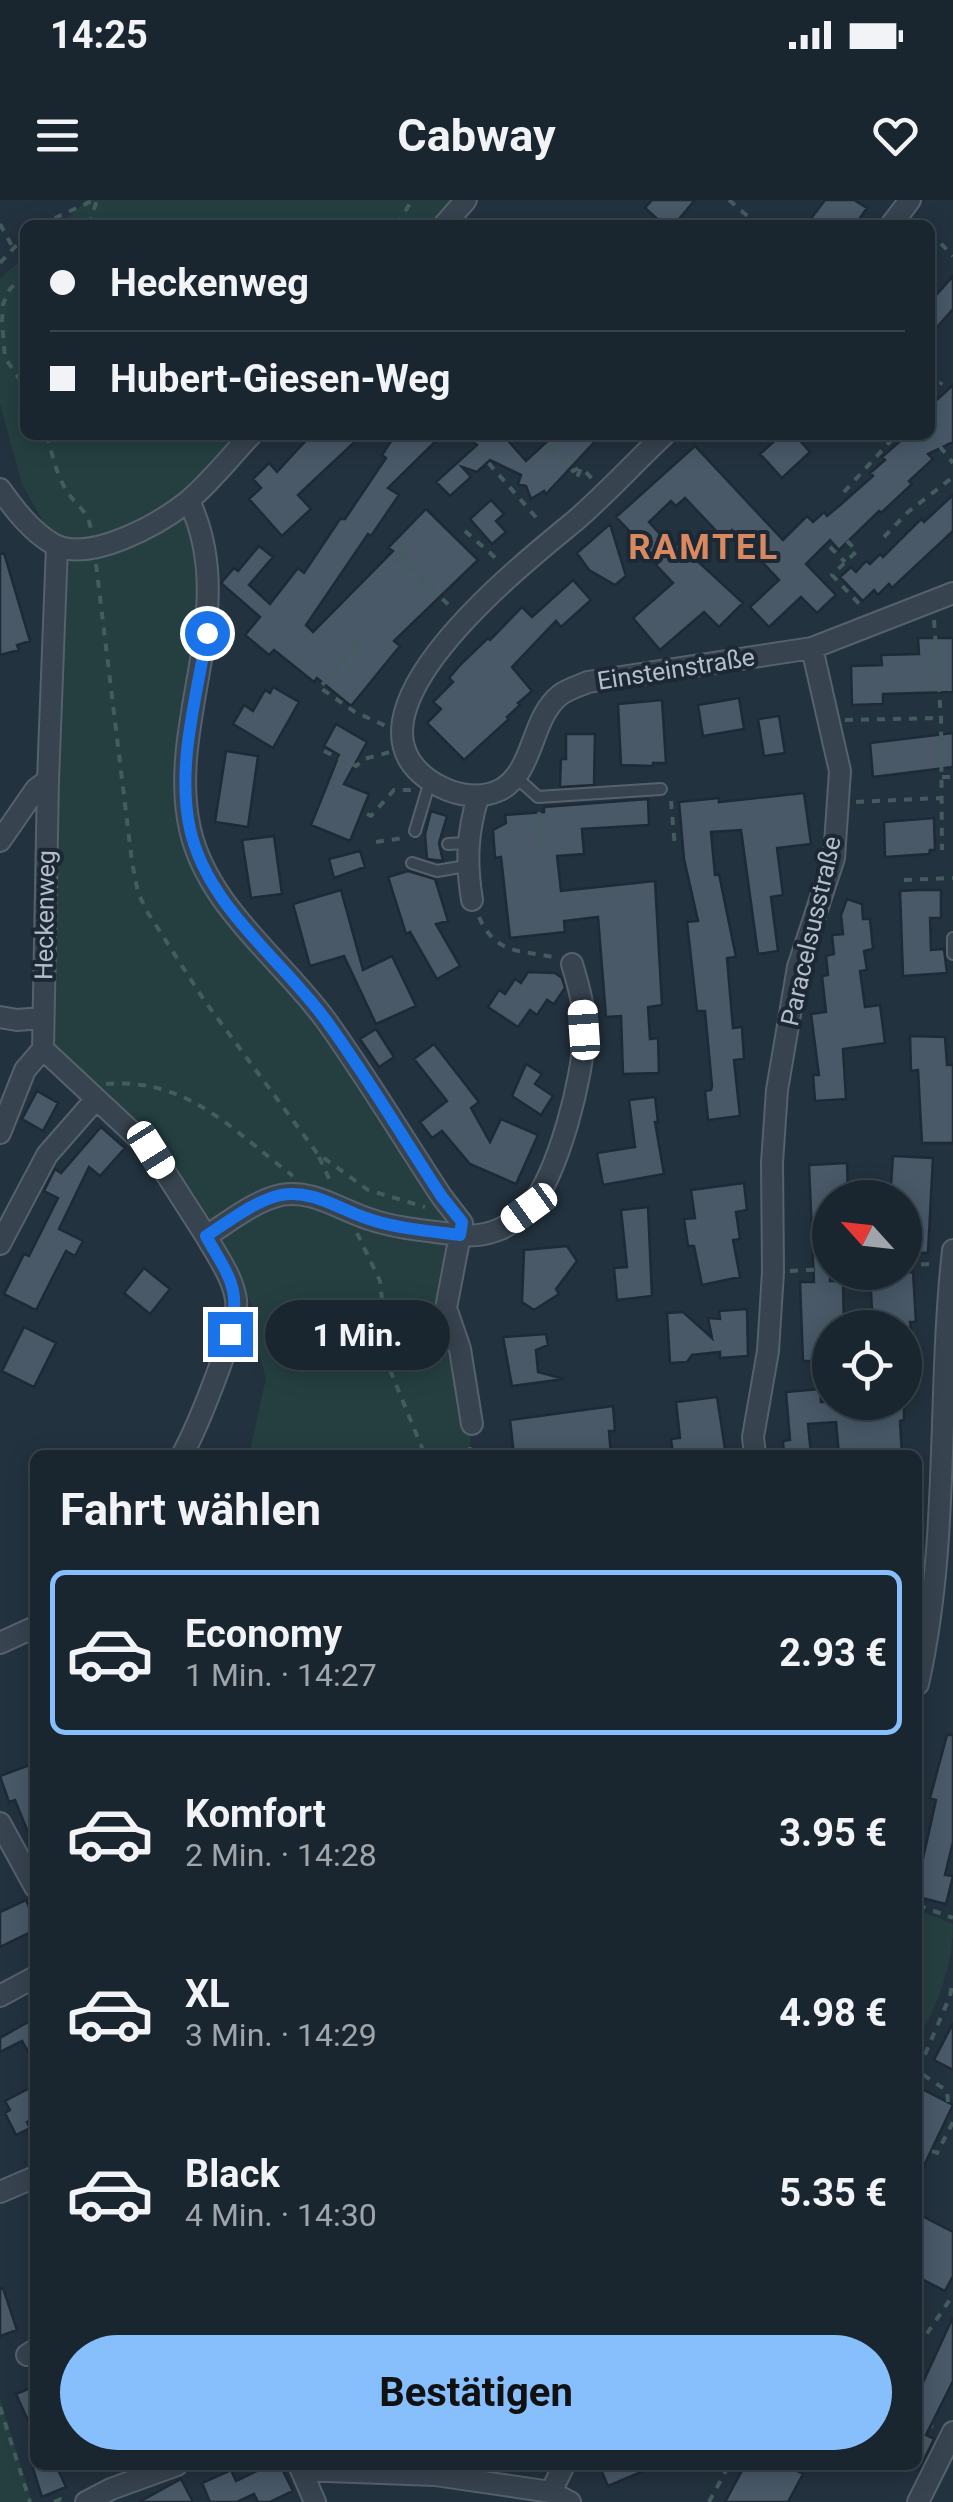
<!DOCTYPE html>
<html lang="de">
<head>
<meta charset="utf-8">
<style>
	body { margin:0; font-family:Roboto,sans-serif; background:#27323b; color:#f1f3f6; height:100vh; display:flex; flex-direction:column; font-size:38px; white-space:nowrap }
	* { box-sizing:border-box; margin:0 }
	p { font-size:32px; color:#9fa5aa }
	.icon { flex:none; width:55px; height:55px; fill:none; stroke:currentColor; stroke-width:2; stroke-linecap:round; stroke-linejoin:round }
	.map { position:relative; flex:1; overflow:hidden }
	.drawer { position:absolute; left:30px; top:1250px; width:892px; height:1020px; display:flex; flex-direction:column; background:#1a262f; border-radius:15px; box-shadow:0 5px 25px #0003,0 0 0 2px #38434b }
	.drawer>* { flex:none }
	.top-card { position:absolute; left:20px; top:20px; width:915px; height:220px; border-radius:15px; box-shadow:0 5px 25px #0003,0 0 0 2px #38434b; display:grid; align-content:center; height:220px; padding:0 30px; background:#1a262f }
	.needle { width:65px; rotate:297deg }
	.fabs { position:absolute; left:812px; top:980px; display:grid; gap:20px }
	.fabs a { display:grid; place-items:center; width:110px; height:110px; border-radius:50%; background:#1a262f; box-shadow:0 5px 25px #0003,0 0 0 2px #38434b; font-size:50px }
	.end { position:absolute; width:45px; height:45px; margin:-22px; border:12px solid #1a73e8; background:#fff; box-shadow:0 0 0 5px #fff }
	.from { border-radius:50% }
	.bubble { position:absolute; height:70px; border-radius:35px; background:#1a262f; box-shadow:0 5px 25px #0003,0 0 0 2px #38434b; font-size:32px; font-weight:700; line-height:70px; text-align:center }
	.car { position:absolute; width:30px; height:60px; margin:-30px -15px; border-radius:12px; box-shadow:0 0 8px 2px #0007; background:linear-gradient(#fff 24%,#345 0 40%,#fff 0 76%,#345 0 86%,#fff 0) }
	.top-card b { display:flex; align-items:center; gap:35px; height:95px; font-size:38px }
	.top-card b+b { border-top:2px solid #38434b }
	.top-card i { width:25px; height:25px; background:#f1f3f6 }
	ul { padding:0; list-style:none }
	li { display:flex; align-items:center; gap:30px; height:165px; margin:0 20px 15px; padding:0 10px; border:5px solid transparent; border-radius:15px }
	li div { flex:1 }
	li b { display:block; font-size:38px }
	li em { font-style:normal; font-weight:700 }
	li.on { border-color:#86bffc }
	li>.icon { width:90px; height:90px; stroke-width:1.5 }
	h2 { padding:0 30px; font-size:45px; line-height:120px }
	.action { display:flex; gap:20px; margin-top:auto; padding:20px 30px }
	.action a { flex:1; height:115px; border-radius:60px; background:#86bffc; color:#111; font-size:40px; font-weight:700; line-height:115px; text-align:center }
	.status { display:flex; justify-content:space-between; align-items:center; height:70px; padding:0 50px; background:#1a262f; direction:ltr }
	.status svg { height:28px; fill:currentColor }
	header { display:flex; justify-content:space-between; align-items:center; height:130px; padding:0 30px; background:#1a262f; font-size:45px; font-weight:700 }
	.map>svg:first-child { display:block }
	.green { fill:#253f40 }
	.building { fill:#495968; stroke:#1e2a36; stroke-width:2.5 }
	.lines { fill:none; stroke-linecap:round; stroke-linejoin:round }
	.lane-casing { stroke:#55616d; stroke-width:14 }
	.street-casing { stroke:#55616d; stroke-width:24 }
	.path { stroke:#435c5d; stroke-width:4; stroke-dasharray:8 8; stroke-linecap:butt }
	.lane { stroke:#37434f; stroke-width:10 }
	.street { stroke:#37434f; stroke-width:20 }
	.route { stroke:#1a73e8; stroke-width:12 }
	.labels { text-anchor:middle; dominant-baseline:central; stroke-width:8; stroke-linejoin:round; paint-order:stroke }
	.street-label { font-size:25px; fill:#b3beca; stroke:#1c2834 }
	.district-label { font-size:35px; font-weight:bold; letter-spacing:2.5px; fill:#d9895f; stroke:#1c2834 }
</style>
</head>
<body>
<div class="status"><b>14:25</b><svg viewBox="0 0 49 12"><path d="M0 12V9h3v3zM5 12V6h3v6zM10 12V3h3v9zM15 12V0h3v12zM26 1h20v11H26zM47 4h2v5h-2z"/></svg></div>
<header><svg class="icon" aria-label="menu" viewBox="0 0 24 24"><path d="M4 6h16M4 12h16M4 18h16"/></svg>Cabway<svg class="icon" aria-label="heart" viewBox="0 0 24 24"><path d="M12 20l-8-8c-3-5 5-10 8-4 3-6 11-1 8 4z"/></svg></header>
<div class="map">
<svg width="953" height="2302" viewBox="0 0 953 2302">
	<rect width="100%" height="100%" fill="#23323f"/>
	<!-- green -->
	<path class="green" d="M87,0H466L444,25H60Z
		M25,56V235H251L189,301L207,375L184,582L203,669L462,1023L446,1108L472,1224L469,1255H249L266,1178L256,1146L259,1120L238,1076L146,948L43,849L57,346L22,284L0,204V79Z
		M918,1710L953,1724C953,1760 942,1793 926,1825L918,1828Z
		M0,2198L32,2302H0Z"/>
	<!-- building -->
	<path class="building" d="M652,0H695L674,25H664L645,8Z
		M825,0H854L867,8L855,25H806Z
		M953,76V109L930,135V102Z
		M953,185V242L928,254L933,259L909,281L912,284L881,313L879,311L839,350L830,340L806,364L836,395L817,413L801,397L769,427L750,407L779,380L732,330L723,338L685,298L676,306L671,301L649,322L673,348L678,343L743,403L719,427L704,412L660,450L633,418L673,383L656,365L659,362L616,317L695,246L783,340L807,316L813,322L824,312L827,316L839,306L873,276L870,273L885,260L882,257L907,235H930V206Z
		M311,235H362L298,295L311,309L282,336L249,299L261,288L253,279L269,263L277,272Z
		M395,235H442L388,288L399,295L371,336L368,334L306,425L313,432L393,351L388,348L426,309L478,360L394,441L400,446L351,506L317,478L314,482L274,450L269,455L245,435L260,417L221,383L234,368L238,371L259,346L273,357L249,385L270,404L298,368L304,373L340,319H345L386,258L382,255Z
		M482,235H503L526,261L554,235H601L546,294L544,291L531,299L526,286L518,284L521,275L490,260L477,272L462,267L471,277L450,296L436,282L477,245L474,242Z
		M781,235H795L810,252L782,278L760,254Z
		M953,295V331L892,388L889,384L878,395L874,390L863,401L840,377L851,367L856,372L866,361L870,364L880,354L883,357L921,319L924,322Z
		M491,300L504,314L496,321L506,332L492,344L470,319Z
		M610,324L626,376L615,385L589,370L577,353Z
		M4,353L30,441L17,445L19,450L0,455V354Z
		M573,380L591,400L561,427L556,421L512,467L532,491L518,503L520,505L507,517L509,519L464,560L427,523L441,509L433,502L453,482L449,478L461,464L488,438L490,440L522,407L532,417Z
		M918,438H953V492L883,494V504L852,505L851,466L882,465L881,455L919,454Z
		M273,487L299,502L273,548L233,524L244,505L253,511L265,490L270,493Z
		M739,498L744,529L703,536L698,505Z
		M662,500L666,563H653V566L621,565L618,504Z
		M779,516L785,553L764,556L758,519Z
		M336,524L367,542L344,584L369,594L350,641L311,625L339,555L324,546Z
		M953,533V567L873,577L870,543Z
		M566,534H595L594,585L560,587L561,559H566Z
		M226,551L258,556L248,627L215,622Z
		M804,593L811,644L777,648L783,695L771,697L778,751L758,754L741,630L711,632L715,675L719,674L736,757L727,758L733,828L742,827L744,859L734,860L740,916L708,920L705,891L711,890L712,886L705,811H697L687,722L698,721L684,659L679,602L719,598V602Z
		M648,599L649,625L582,629L584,654L557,656L561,691L655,681L662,805L648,807L650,839L658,838L659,873L623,874L621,816L606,817L598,717L564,721L565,732L510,738L501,657L495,658L493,630L506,623L505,615L544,612V607Z
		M431,611L447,616L439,643L443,661L427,659L425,634Z
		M934,618L935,650H930L929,654L885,657L884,622Z
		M274,636L282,694L251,698L242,640Z
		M360,651L365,667L334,678L329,659Z
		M408,671L435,679L448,721L436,724L460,766L437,779L410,732L406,734L388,677Z
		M341,690L363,770L392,756L416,806L376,824L344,756L310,766L293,704Z
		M918,690H941V718H930L931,750L944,749L947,773L903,776L900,691Z
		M847,699L862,704L863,719H870L873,749L864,751L867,770L860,771L865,807L880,805L885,843L843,849L846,899L815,901L813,875H819L811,814L826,812L822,776L828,775L826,756L834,754L832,735L843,734L841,715Z
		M528,772L555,773L562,778L565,788L554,804L547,800L537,815L530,810L518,827L488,807L499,790L505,794L515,779L521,783Z
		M376,829L394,857L379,867L360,839Z
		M910,836L945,837L947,865H953V943H922L918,870L911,871Z
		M434,844L479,902L471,908L490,942L501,919L538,935L516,984L470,964L442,931L432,938L420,922L447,901L414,859Z
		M526,864L542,874L535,884L553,896L541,915L512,896Z
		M37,891L58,903L43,931L22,919Z
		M655,897L658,922H655L664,974L603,985L597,953L635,947L629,900Z
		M101,927L125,948L100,976L89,967L59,1029L83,1041L75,1056L66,1051L36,1110L4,1094L24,1054L29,1056L58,998L44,991L55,969L61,973Z
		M893,956L933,958L928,1053L905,1052V998H890Z
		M847,963L848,998H830V1081H843L844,1128H830V1161H803L800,1082H814L809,965Z
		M744,983L747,1010L736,1012L740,1039L733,1040L740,1077L702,1085L694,1046H688L684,1019L695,1018L691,990Z
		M648,1007L652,1096L617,1100L614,1068L627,1067L621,1010Z
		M567,1046L577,1061L556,1089L559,1094L534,1110L522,1102L524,1050Z
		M144,1068L170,1089L150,1114L124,1093Z
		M913,1072L916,1122H910L911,1128H873L870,1075Z
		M747,1109L748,1156L720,1158V1152L692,1155L687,1162L670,1163L667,1113L683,1112L712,1138L708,1118L720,1119L719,1111Z
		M24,1127L56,1143L34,1187L2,1171Z
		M546,1134L548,1145L536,1150L538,1172L564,1179L512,1186L503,1137Z
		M820,1189L821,1202H904V1220L900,1221L902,1255H839L836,1222L808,1224L811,1255H784L783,1241L790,1240L786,1192Z
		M717,1197L726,1255H673L671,1239L680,1238L676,1202Z
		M613,1206L615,1231H609L611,1255H514L510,1220Z
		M947,1535H953V1642L945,1675L953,1676L946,1704L918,1697V1681L936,1600L930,1598Z
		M35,1563V1647H34L15,1600L9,1602L0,1576Z
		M26,1700L35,1721V1730L0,1747V1712Z
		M35,1818V1864L22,1841L0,1852V1838Z
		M953,1823V1870L934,1860Z
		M918,1887L953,1905L918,1978Z
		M30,1888L35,1898V1918L27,1922L30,1928L16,1935L5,1913L10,1910L5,1901Z
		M918,2014L953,2032V2076L945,2091L918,2077Z
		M3,2088L17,2130L0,2136V2089Z
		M953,2117V2181L926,2235L934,2239L918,2272V2193Z
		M35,2186V2236L16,2194Z
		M32,2265H56L66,2287L42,2297Z
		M269,2265H280L293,2291L270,2302H258L254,2294L237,2302H210L202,2283L231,2270L236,2281Z
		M599,2265H658L608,2286Z
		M745,2265H785L803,2274L788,2302H725Z
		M181,2279L193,2302H139Z"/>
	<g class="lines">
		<defs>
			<path id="lane" d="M516,577L538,597L661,589
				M415,631L430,581
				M448,644L467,643
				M412,663L437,671L466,666
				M953,754V738"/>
			<path id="street" d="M444,25L466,0
				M891,25L910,0
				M664,235C634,263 607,293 576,320C524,363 317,524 441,587C459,596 481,599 500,590C535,571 530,519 560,495C568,489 579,486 588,482L812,448L953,393
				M0,289C15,310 31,331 53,344C89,364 159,324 187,302C210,283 230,257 251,235
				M189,301C241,410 166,522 190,629C207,706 280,758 325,819C366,876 403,938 442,997L462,1023L460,1035C486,1038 511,1028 529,1008C558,975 584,875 584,832C585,808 579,787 572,764
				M57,346L48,580L43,849L151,950L206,1036C229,1022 254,1001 281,995C313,989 340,1010 369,1019C398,1029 431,1031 460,1035L446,1108L460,1149L472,1224
				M0,641L36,589L48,580
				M472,700C466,663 467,633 478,597
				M0,817L17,820L42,818
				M0,933L25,870L43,849
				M0,1044L47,955L96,899
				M182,1255C196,1230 240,1125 236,1100C233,1077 217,1056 206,1036
				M755,1255L753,1237L768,1151L773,1072L772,963L777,890L798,767L834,658L840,571L812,448
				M0,1443L35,1427
				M918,1484C950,1342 937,1195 953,1050
				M0,1623L35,1687
				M0,1796L35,1777
				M0,1992L35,1977
				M27,2155L35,2150
				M299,2265L315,2302
				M301,2270L435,2275L551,2292L570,2302
				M551,2292L564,2265
				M86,2302L111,2289L177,2265
				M918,2302L953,2232"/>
		</defs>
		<!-- lane casing -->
		<use href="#lane" class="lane-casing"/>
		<!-- street casing -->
		<use href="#street" class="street-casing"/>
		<!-- path -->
		<path class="path" d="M729,0L758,25
			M0,24L12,46
			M40,25L94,0
			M89,25L97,0
			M397,25L412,0
			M930,32L953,56
			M0,63L25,36
			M25,74L10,89L3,104L2,122L5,158L25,187
			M930,197L942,182
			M930,234L953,263
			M47,235C52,254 56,273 66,290C75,305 89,311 91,330
			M538,235L573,271L582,266L578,275L585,271L594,281
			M478,251L541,323
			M844,292L896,235
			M465,331L498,360
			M884,337L908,312L953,277
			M847,341L857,351L832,375L863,408
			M830,347L845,362
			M400,350L409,367
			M393,359L409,367L454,410
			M96,364L132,662L138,693L148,713L204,800L317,953L368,990L425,1007
			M934,420L941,518L942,650
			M358,442L330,478L319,487L355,512L386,526
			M845,520L941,518
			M324,551L356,566L364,559L390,552
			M942,577H953
			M671,601L675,648
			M856,602L940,598
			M539,612L543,653
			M367,614L371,616L394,590H412
			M376,642L403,638
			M904,680L953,678
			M479,717C496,755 520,750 553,757
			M106,884C188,877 233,931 293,976
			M319,957L332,985
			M357,1033L380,1081L384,1118L383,1153L425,1255
			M905,1065L932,1064
			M790,1071L830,1069
			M469,1255L471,1240
			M918,1705L953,1718
			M948,1902L947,1891L918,1871L950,1796L953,1781
			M932,1951L937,1953L953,1922
			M918,2147L953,2095
			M0,2207L30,2302
			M918,2219L933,2227
			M54,2302L61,2299L67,2302
			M709,2302L729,2265"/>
		<!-- lane -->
		<use href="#lane" class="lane"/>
		<!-- street -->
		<use href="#street" class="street"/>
	</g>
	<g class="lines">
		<!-- route -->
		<path class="route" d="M207,433C197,496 176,566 190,629C207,706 280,758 325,819C367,876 403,938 442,997L462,1022L460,1035C431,1031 398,1029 369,1019C340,1010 313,989 281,995C254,1001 228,1022 206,1036C228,1076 242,1087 230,1134"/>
	</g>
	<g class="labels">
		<!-- street labels -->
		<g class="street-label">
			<text transform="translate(676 469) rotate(-9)">Einsteinstraße</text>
			<text transform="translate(45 715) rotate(-89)">Heckenweg</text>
			<text transform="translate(811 731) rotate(-77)">Paracelsusstraße</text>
		</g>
		<!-- district labels -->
		<g class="district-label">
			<text x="704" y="347">RAMTEL</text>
		</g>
	</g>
</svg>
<div class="fabs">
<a><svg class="needle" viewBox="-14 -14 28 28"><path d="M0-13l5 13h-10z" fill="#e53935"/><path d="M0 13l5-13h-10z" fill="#9fa5aa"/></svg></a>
<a><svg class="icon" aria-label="locate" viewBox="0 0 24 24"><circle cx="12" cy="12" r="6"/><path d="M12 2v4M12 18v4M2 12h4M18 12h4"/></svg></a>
</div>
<i class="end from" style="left:207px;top:433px"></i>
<i class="end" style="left:230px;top:1134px"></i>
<div class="bubble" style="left:265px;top:1100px;width:185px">1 Min.</div>
<i class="car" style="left:584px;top:830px;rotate:356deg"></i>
<i class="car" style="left:151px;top:950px;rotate:148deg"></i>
<i class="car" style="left:529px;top:1008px;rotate:234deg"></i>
<div class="top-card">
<b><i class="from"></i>Heckenweg</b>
<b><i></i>Hubert-Giesen-Weg</b>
</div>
<section class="drawer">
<h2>Fahrt wählen</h2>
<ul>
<li class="on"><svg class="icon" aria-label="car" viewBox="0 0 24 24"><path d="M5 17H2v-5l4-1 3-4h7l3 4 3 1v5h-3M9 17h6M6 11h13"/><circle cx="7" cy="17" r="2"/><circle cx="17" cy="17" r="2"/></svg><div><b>Economy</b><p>1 Min. · 14:27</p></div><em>2.93 €</em></li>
<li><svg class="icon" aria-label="car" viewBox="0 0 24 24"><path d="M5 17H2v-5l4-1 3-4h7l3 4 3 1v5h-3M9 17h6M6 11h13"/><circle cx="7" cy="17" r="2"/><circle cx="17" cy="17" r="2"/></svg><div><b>Komfort</b><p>2 Min. · 14:28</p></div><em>3.95 €</em></li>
<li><svg class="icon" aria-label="car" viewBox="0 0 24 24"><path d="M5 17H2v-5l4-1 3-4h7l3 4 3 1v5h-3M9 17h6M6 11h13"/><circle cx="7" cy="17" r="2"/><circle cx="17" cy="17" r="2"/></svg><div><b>XL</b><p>3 Min. · 14:29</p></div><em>4.98 €</em></li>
<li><svg class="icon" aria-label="car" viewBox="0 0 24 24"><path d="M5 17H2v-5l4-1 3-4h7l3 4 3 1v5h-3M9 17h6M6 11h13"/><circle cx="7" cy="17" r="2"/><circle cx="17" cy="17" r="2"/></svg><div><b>Black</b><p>4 Min. · 14:30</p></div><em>5.35 €</em></li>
</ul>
<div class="action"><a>Bestätigen</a></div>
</section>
</div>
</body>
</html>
